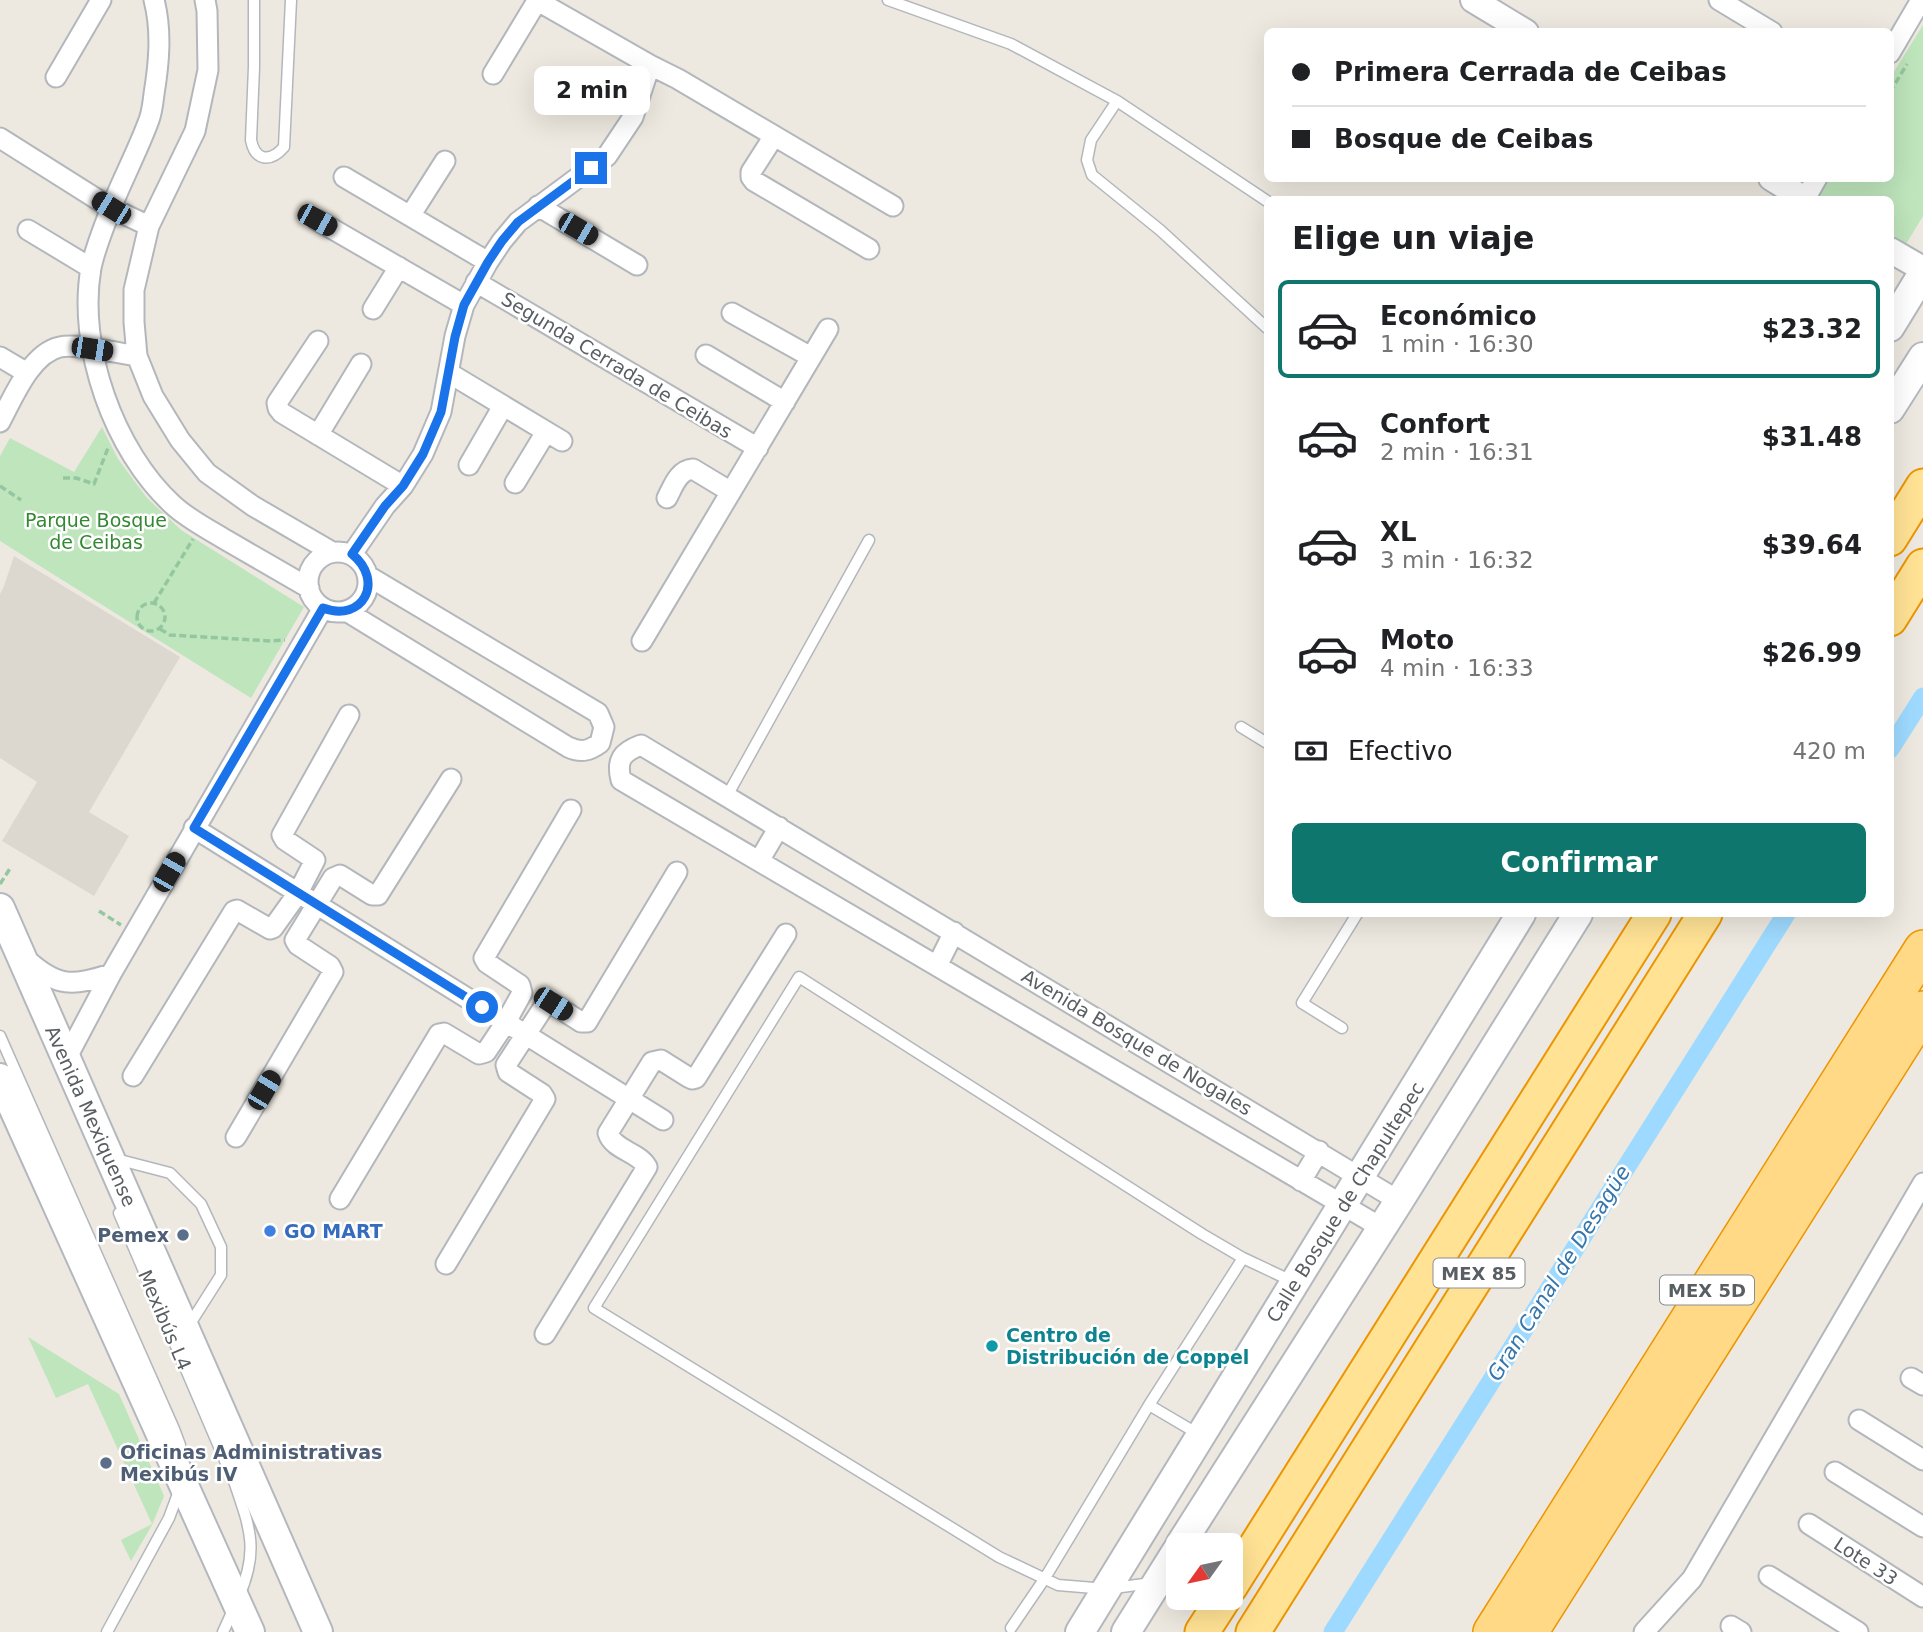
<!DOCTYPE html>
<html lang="es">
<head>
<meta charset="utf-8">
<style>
	body { margin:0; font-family:"DejaVu Sans",sans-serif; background:#f6f6f6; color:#202124; height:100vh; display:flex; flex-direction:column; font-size:26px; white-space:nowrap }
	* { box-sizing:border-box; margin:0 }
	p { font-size:23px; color:#757577 }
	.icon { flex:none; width:38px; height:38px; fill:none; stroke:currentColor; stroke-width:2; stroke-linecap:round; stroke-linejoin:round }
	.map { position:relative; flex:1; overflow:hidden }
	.drawer { position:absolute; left:1264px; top:196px; width:630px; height:721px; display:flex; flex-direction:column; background:#fff; border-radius:10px; box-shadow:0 7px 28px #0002 }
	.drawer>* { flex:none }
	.top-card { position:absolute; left:1264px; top:28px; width:630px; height:154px; border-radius:10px; box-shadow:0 7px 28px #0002; display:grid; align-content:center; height:154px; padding:0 28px; background:#fff }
	.needle { width:46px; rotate:237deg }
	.tools { position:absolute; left:1166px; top:1533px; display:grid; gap:14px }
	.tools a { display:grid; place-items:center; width:77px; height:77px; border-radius:10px; background:#fff; box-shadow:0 7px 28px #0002; font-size:35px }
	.end { position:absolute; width:32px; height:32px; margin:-16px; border:9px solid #1a73e8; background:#fff; box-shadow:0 0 0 4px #fff }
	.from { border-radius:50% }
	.bubble { position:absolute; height:49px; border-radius:10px; background:#fff; box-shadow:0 7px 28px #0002; font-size:23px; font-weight:700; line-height:49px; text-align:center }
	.car { position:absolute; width:21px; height:42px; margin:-21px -10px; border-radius:9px; box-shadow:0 0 5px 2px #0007; background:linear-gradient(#222 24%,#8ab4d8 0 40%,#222 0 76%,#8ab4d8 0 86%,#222 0) }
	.top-card b { display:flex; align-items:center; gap:24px; height:66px; font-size:26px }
	.top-card b+b { border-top:2px solid #e0e0e0 }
	.top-card i { width:18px; height:18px; background:#202124 }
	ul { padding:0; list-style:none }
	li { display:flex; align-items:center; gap:21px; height:98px; margin:0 14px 10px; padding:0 14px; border:4px solid transparent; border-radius:10px }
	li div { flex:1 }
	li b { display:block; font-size:26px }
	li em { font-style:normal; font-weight:700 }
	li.current { border-color:#0f766e }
	li>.icon { width:63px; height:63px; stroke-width:1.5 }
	h2 { padding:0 28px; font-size:32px; line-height:84px }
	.pay { display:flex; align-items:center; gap:18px; height:77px; padding:0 28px; font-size:26px }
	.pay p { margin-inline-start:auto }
	.primary-button { display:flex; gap:14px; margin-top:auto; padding:14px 28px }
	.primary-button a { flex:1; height:80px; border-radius:10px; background:#0f766e; color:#fff; font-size:28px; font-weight:700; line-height:80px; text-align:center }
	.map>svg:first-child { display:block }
	.education { fill:#ddd8cf }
	.green { fill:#bee5bc }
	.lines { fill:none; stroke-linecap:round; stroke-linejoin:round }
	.canal { stroke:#9edaff; stroke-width:19 }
	.service-casing { stroke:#b3b7bc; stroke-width:13 }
	.minor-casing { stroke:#b3b7bc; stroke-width:23 }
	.tertiary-casing { stroke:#b3b7bc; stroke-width:28 }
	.secondary-casing { stroke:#b4b8be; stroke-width:32 }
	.trunk-casing { stroke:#ed9500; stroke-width:37 }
	.motorway-casing { stroke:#ed9500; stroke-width:40 }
	.path { stroke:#94c7a0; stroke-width:3.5; stroke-dasharray:7 3.5; stroke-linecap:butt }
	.service { stroke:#fff; stroke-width:10 }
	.minor { stroke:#fff; stroke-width:19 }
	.tertiary { stroke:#fff; stroke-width:24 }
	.secondary { stroke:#fff; stroke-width:28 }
	.trunk { stroke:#ffe294; stroke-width:33 }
	.motorway { stroke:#ffd985; stroke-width:37 }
	.route { stroke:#1a73e8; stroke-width:9 }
	.shop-dot { fill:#3f7fe0; stroke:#fff; stroke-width:2.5 }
	.service-dot { fill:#5c6f8a; stroke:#fff; stroke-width:2.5 }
	.culture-dot { fill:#0f9aa8; stroke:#fff; stroke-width:2.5 }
	.labels { text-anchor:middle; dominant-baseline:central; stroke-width:5; stroke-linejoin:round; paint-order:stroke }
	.shield { fill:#fff; stroke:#8b8e91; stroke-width:2 }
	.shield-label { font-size:18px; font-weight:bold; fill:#595e62 }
	.street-label { font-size:19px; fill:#595e62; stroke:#fff }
	.park-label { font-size:19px; fill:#348733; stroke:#fff }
	.shop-label { font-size:19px; font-weight:bold; fill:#366cbe; stroke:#fff; text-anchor:start }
	.service-label { font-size:19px; font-weight:bold; fill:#4e5e75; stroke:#fff; text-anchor:end }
	.culture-label { font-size:19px; font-weight:bold; fill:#0d838f; stroke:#fff; text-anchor:start }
	.water-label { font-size:21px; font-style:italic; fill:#3776aa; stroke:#fff }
</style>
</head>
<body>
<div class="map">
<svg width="1923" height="1632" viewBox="0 0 1923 1632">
	<rect width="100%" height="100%" fill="#ede9e0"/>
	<!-- education -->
	<path class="education" d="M14,556L180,657L89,812L129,836L94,896L2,841L37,782L0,758V594L4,586Z"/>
	<!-- green -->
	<path class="green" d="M1923,25V216L1903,249L1890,241V200H1823L1818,196L1829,179L1890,178V78Z
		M102,427L118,459L147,498L181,530L304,607L251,698L0,541V456L10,438L74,472Z
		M28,1337L119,1394L164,1496L152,1525L131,1561L121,1540L152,1524L88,1384L56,1398Z"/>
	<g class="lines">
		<!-- canal -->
		<path class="canal" d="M1890,749L1923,697
			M1333,1632L1786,914"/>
		<defs>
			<path id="service" d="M254,0V67L251,140C255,161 270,163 284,147L291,0
				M888,0L1011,44L1117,101L1267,201
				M1117,101L1091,140L1087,160L1092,175L1160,230L1267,328
				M1241,727L1267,743
				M727,796L869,540
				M1342,1028L1302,1003L1357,914
				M0,1036L174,1429L180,1445
				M116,1159L170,1173L201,1204L221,1247V1275L188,1327
				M119,1213L235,1484C250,1528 259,1551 239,1596
				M1149,1405L1200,1435
				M1152,1583L1106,1589L1058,1585L999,1557L594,1308L799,977L1202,1234L1243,1258
				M1011,1628L1045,1578L1149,1405L1243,1258L1294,1282
				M107,1632L169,1518L179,1491
				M223,1632L233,1610"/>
			<path id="minor" d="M154,0C162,31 159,63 154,94C153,103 152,112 149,120C138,150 123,178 111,208C104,227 95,248 91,268C77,347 114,451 173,505C188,519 208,529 226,540C254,556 281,572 309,588
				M205,0L207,11L208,70L195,131L149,226L134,290V322L137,356L153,396L180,440L207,473L253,506L332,552
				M536,0L650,65L678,79L893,206
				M1719,0L1772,32
				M1890,53L1921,0
				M493,74L537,1
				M56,77L101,0
				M774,136L751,172V177L754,181L869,249
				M0,138L111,208L149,226
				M344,177L488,262
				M1805,199L1817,178
				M538,206L637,265
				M410,216L445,161
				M317,220L464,305
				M28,230L91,268
				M476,282L758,448
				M373,309L399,267
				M732,313L811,357
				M318,341L277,403L278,408L282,413L403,486
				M706,355L785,402
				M0,357L27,373
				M449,373L562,441
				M0,422C13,398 31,353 60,347C77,343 118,353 137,356
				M318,435L361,364
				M469,465L503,406
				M515,483L546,432
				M667,498C673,487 678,470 693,469L731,492
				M308 582a30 30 0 1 1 60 0a30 30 0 1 1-60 0Z
				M352,554L385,506L403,486L423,454L441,412L455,336L464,305L488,262L502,241L518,222L607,156L633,117L650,65
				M346,611L568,747C581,753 589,751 600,743L604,727L598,713L368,576
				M642,641L828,329
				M194,828L663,1120
				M759,861L779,827
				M26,959C58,988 72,986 111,974
				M937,966L954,932
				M66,1059L111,974L323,608
				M133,1076L234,911L237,910L270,929L273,928L298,893L315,860L285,840L282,835L349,715
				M236,1137L333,972L330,966L298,945L295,940L333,878L340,875L372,895H378L451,779
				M1301,1181L1319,1151
				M340,1199L439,1034L444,1033L479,1054L486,1052L506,1022L522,993L520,985L487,963L484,958L571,810
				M1382,1228L621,780C616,760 622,752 641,745L1399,1201
				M446,1264L545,1099L542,1094L508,1072L506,1065L545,1005L553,1004L581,1022H587L677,872
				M545,1334L647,1167C639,1152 613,1150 608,1133L652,1062L661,1060L688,1077L692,1079L696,1078L786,934
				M1911,1378L1923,1385
				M1859,1420L1923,1460
				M1835,1472L1923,1527
				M1809,1524L1923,1597
				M1769,1576L1858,1632
				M1731,1626L1741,1632
				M1644,1632L1692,1579L1923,1183"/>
			<path id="tertiary" d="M1473,0L1526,32
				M1771,178L1806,200
				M1890,250L1923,269"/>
			<path id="secondary" d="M1890,327L1923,273
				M1890,409L1923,357
				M0,908L318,1632
				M0,1078L250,1632
				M1180,1545L1399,1201L1578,914
				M1080,1632L1521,914
				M1126,1632L1178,1549"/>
			<path id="trunk" d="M1890,539L1923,486
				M1890,619L1923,566
				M1230,1587L1654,914
				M1202,1632L1224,1598
				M1253,1632L1705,914"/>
			<path id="motorway" d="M1492,1632L1923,949
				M1529,1632L1923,1010"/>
		</defs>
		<!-- service casing -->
		<use href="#service" class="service-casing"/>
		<!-- minor casing -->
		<use href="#minor" class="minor-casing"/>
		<!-- tertiary casing -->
		<use href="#tertiary" class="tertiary-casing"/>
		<!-- secondary casing -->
		<use href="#secondary" class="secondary-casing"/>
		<!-- trunk casing -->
		<use href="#trunk" class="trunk-casing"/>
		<!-- motorway casing -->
		<use href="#motorway" class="motorway-casing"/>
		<!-- path -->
		<path class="path" d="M1890,92L1907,64
			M63,478H76L94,484L108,448
			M0,486L21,500
			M137 617a14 14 0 1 1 28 0a14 14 0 1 1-28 0Z
			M154,603L193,539
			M160,629L170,635L271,641L285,640
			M0,884L11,867
			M99,911L121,925"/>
		<!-- service -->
		<use href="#service" class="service"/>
		<!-- minor -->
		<use href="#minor" class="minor"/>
		<!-- tertiary -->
		<use href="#tertiary" class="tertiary"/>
		<!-- secondary -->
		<use href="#secondary" class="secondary"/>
		<!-- trunk -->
		<use href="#trunk" class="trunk"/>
		<!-- motorway -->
		<use href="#motorway" class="motorway"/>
	</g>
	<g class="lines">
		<!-- route -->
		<path class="route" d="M482,1007L194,828L323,608C363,623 385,581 352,554L385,506L403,486L423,454L441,412L455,337L464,305L488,262L502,241L518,222L591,168"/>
	</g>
	<!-- markers -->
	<circle class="shop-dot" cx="270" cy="1231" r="7"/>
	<g class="service-dot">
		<circle cx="183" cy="1235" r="7"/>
		<circle cx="106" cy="1463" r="7"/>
	</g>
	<circle class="culture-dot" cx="992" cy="1346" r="7"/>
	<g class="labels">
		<!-- shield labels -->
		<g class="shield">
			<rect x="1433.5" y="1258.5" width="91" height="29" rx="5"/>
			<rect x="1660" y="1275.5" width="94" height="29" rx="5"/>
		</g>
		<g class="shield-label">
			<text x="1479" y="1273">MEX 85</text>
			<text x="1707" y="1290">MEX 5D</text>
		</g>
		<!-- street labels -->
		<g class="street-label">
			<text transform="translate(617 365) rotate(31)">Segunda Cerrada de Ceibas</text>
			<text transform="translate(1137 1042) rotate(31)">Avenida Bosque de Nogales</text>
			<text transform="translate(91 1116) rotate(66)">Avenida Mexiquense</text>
			<text transform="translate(1345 1202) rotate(-58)">Calle Bosque de Chapultepec</text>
			<text transform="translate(165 1320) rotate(67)">Mexibús L4</text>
			<text transform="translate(1866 1561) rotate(33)">Lote 33</text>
		</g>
		<!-- park labels -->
		<g class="park-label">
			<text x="96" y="520">Parque Bosque<tspan x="96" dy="22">de Ceibas</tspan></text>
		</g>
		<!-- shop labels -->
		<g class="shop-label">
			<text x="284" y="1231">GO MART</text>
		</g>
		<!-- service labels -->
		<g class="service-label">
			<text x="169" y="1235">Pemex</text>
			<text x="120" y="1452" text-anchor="start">Oficinas Administrativas<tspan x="120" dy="22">Mexibús IV</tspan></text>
		</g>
		<!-- culture labels -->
		<g class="culture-label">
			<text x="1006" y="1335">Centro de<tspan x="1006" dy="22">Distribución de Coppel</tspan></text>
		</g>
		<!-- water labels -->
		<g class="water-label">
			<text transform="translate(1559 1273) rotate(-58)">Gran Canal de Desagüe</text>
		</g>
	</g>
</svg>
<div class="tools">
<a><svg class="needle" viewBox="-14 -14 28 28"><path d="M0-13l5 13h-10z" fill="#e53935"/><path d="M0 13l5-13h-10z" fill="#757577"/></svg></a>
</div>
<i class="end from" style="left:482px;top:1007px"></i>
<i class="end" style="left:591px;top:168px"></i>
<div class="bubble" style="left:534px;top:66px;width:116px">2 min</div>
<i class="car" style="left:111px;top:208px;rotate:302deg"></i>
<i class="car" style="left:317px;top:220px;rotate:119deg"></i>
<i class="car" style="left:578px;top:229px;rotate:120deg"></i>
<i class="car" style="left:92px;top:349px;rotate:99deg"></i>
<i class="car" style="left:169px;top:872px;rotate:30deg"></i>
<i class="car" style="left:553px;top:1004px;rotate:123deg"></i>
<i class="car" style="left:264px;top:1090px;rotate:31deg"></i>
<div class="top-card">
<b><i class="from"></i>Primera Cerrada de Ceibas</b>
<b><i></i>Bosque de Ceibas</b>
</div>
<section class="drawer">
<h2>Elige un viaje</h2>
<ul>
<li class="current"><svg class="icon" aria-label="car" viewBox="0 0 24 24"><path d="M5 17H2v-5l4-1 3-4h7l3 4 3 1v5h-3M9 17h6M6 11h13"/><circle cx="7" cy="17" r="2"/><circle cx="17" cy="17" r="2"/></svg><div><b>Económico</b><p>1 min · 16:30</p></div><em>$23.32</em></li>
<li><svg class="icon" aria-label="car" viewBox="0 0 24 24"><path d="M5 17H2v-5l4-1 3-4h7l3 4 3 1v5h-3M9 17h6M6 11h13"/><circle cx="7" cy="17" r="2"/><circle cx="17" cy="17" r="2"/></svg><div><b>Confort</b><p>2 min · 16:31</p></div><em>$31.48</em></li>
<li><svg class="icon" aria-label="car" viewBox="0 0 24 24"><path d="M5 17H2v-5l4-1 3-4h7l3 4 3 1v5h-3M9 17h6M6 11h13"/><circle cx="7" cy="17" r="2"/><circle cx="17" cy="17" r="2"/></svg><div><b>XL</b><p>3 min · 16:32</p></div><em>$39.64</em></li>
<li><svg class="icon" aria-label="car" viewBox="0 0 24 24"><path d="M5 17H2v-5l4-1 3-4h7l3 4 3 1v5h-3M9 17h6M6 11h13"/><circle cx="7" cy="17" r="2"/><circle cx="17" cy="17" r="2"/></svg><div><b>Moto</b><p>4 min · 16:33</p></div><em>$26.99</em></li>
</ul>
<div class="pay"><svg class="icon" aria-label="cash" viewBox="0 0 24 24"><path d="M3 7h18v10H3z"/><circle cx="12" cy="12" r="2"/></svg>Efectivo<p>420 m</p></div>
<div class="primary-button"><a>Confirmar</a></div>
</section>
</div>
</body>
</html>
